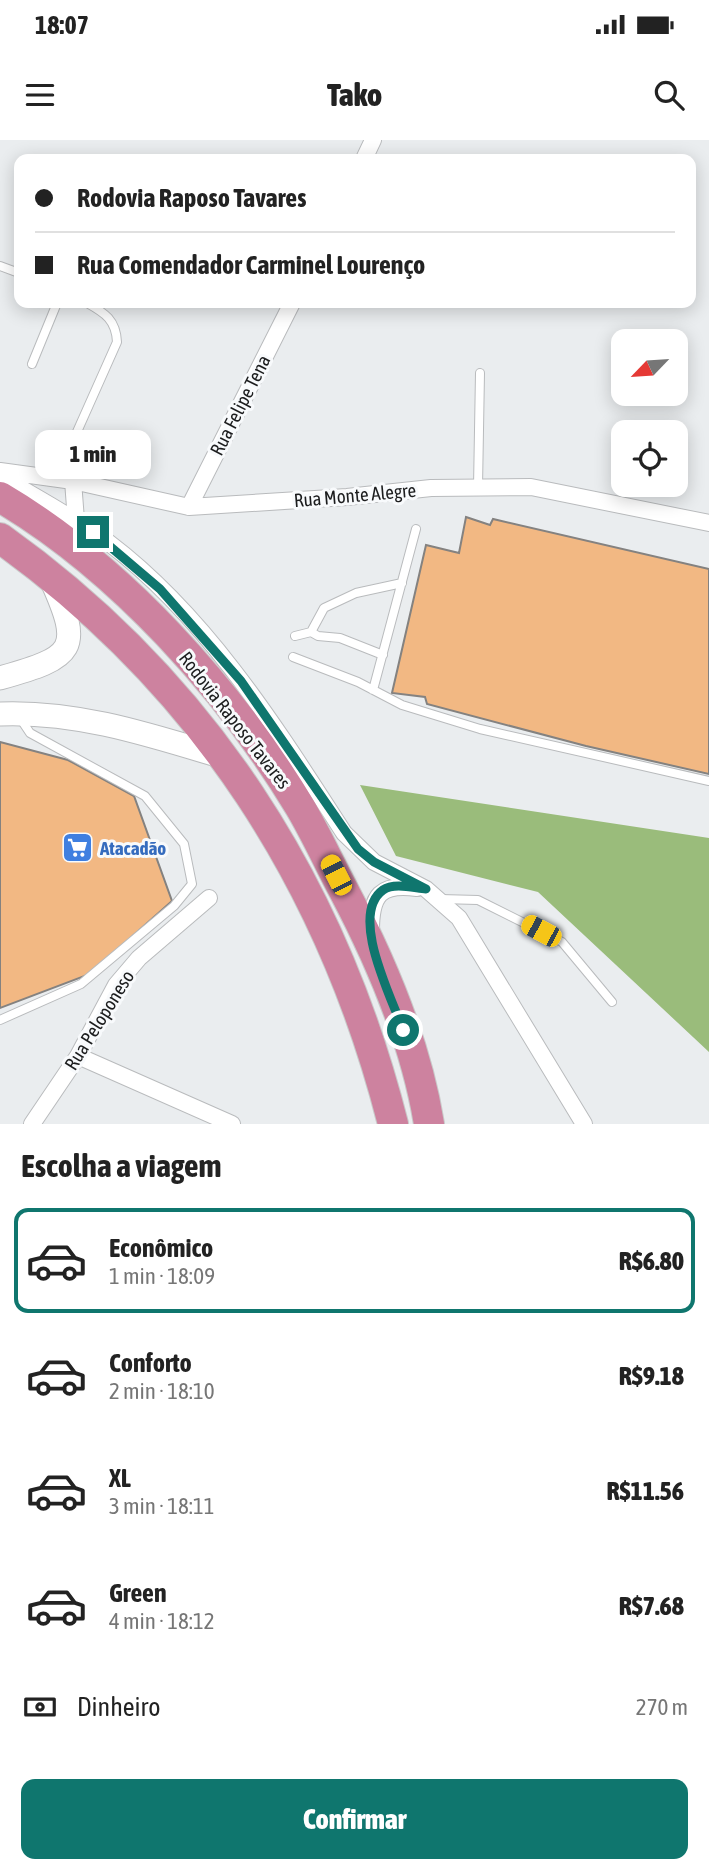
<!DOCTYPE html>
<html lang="pt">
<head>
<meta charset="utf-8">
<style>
	body { margin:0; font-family:"Asap Condensed",sans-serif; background:#f2f2f2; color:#222; height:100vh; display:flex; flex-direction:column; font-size:26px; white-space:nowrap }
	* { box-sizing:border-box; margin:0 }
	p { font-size:23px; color:#767676 }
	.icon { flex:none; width:38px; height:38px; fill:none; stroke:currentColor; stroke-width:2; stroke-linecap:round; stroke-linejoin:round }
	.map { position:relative; height:984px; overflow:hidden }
	.side { display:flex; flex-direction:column; background:#fff; flex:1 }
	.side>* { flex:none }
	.banner { position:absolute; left:14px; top:14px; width:682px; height:154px; border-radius:14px; box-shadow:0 4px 18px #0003; display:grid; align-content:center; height:154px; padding:0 21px; background:#fff }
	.needle { width:46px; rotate:245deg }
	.tools { position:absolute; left:611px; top:189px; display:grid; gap:14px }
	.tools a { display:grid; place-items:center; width:77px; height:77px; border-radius:14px; background:#fff; box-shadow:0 4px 18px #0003; font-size:35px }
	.end { position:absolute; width:32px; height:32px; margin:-16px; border:9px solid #0f766e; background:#fff; box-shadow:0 0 0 4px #fff }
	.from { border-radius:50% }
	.bubble { position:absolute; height:49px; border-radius:14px; background:#fff; box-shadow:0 4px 18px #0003; font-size:23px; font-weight:800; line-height:49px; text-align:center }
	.car { position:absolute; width:21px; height:42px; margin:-21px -10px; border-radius:9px; box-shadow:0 0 5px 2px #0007; background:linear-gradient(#f5c518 24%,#345 0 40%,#f5c518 0 76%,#345 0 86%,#f5c518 0) }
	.banner b { display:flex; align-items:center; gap:24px; height:66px; font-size:26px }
	.banner b+b { border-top:2px solid #e0e0e0 }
	.banner i { width:18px; height:18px; background:#222 }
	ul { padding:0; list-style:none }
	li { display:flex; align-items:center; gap:21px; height:105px; margin:0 14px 10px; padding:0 7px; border:4px solid transparent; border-radius:14px }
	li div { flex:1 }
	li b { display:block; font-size:26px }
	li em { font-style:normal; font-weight:800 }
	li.active { border-color:#0f766e }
	li>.icon { width:63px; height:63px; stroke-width:1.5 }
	h2 { padding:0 21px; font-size:32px; line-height:84px }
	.pay { display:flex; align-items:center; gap:18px; height:77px; padding:0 21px; font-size:26px }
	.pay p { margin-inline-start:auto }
	.cta { display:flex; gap:14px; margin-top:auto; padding:14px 21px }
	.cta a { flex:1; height:80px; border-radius:14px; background:#0f766e; color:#fff; font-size:28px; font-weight:800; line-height:80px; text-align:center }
	.status { display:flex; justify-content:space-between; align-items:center; height:49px; padding:0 35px; background:#fff; direction:ltr }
	.status svg { height:19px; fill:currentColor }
	header { display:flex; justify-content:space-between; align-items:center; height:91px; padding:0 21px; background:#fff; font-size:32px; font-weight:800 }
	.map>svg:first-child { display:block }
	.forest { fill:#9abc7b }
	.building { fill:#f2b883; stroke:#848280; stroke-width:2 }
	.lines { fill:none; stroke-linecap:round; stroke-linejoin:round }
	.lane-casing { stroke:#b9bbbd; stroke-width:10 }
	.street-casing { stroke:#b9bbbd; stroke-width:18 }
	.secondary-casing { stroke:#b9bbbd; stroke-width:25 }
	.highway-casing { stroke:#c9c9c9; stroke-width:32 }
	.lane { stroke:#fff; stroke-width:8 }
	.street { stroke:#fff; stroke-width:16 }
	.secondary { stroke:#fff; stroke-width:23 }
	.highway { stroke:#cd829f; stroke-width:30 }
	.route { stroke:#0f766e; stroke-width:9 }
	.labels { text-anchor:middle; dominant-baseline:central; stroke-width:6; stroke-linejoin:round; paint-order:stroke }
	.street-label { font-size:19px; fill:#1c1d1e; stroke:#f8fafc }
	.shop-label { font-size:19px; font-weight:bold; fill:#366cbe; stroke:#f8fafc; text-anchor:start }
</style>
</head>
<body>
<div class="status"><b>18:07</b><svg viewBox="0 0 49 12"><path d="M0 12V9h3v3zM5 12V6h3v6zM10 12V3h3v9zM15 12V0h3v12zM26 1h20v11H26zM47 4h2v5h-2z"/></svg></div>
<header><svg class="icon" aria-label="menu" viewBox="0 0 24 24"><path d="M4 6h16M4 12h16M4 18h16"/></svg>Tako<svg class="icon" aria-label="search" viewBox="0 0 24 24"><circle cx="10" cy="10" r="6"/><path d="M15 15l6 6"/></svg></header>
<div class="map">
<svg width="709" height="984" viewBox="0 0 709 984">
	<rect width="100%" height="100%" fill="#eaedef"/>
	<!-- forest -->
	<path class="forest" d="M360,645L709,698V912L538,752L396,716Z"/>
	<!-- building -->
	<path class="building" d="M466,377L490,385L493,379L709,429V634L586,606L427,564L425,557L392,553L426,405L459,413Z
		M0,602L68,620L134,656L172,761L90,834L0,868Z"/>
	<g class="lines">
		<defs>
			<path id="lane" d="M0,126L19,133
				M32,224L57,163
				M56,339L117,202C116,180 105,173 87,163
				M478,347L480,233
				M311,492L324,468L356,453L402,443
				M295,496L311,492L318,496L340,498L383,515
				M293,517L358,542L402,565L480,589L709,641
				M373,550L416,389
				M440,759L478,760L562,802L612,862
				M0,880L81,844L174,766L192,744L184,704L145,656L30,593L20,578"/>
			<path id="street" d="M364,19L373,0
				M0,331L73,341L189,367L347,357L431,348L531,347L709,383
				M0,336C37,358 75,378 109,403C208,478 278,591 344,693L374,722L426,749L459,778L584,984
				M73,341L76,380
				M189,367L292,163
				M371,791C371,755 380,743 417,748
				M78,916L232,984
				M32,984L78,916L116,845L139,818L209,758"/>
			<path id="secondary" d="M0,538C75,517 83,510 51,439
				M0,574C78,571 150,595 223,617"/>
			<path id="highway" d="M0,357C119,427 229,549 300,667C316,694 329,723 344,751C382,823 416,903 429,984
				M0,398C203,543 332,743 393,984"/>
		</defs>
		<!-- lane casing -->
		<use href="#lane" class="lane-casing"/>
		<!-- street casing -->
		<use href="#street" class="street-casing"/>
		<!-- secondary casing -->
		<use href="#secondary" class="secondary-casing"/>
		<!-- highway casing -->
		<use href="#highway" class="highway-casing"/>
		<!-- lane -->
		<use href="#lane" class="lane"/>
		<!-- street -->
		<use href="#street" class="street"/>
		<!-- secondary -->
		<use href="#secondary" class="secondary"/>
		<!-- highway -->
		<use href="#highway" class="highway"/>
	</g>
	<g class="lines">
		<!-- route -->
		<path class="route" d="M93,392L160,449L241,541L358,709L374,722L426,749C414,748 394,742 383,750C348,775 393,860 403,890"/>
	</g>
	<!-- icons -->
	<defs>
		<symbol id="supermarket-square" viewBox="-11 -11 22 22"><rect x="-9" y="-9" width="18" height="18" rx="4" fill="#3f7fe0" stroke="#f8fafc"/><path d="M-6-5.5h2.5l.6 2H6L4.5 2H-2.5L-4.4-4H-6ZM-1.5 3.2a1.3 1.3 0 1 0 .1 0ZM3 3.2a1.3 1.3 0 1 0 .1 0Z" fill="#fff"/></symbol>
	</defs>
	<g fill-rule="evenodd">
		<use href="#supermarket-square" x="60" y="690" width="35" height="35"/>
	</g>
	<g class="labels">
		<!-- street labels -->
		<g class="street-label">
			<text transform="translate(240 265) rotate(-63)">Rua Felipe Tena</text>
			<text transform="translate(355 355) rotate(-5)">Rua Monte Alegre</text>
			<text transform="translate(235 580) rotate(52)">Rodovia Raposo Tavares</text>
			<text transform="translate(99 880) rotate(-58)">Rua Peloponeso</text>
		</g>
		<!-- shop labels -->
		<g class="shop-label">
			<text x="100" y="708">Atacadão</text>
		</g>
	</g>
</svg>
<div class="tools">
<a><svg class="needle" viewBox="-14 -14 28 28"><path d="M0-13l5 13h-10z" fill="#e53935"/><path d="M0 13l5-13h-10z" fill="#767676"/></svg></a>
<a><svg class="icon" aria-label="locate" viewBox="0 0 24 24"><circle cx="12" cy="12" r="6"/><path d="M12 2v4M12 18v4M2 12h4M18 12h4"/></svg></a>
</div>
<i class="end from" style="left:403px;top:890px"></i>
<i class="end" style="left:93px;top:392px"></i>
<div class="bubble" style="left:35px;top:290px;width:116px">1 min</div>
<i class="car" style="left:336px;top:735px;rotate:333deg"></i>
<i class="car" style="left:541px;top:791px;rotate:298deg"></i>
<div class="banner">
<b><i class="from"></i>Rodovia Raposo Tavares</b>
<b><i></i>Rua Comendador Carminel Lourenço</b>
</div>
</div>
<section class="side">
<h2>Escolha a viagem</h2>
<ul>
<li class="active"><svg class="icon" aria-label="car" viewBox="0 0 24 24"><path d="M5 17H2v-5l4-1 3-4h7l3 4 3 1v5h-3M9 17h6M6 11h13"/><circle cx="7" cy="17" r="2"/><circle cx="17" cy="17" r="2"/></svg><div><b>Econômico</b><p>1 min · 18:09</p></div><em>R$6.80</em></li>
<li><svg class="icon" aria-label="car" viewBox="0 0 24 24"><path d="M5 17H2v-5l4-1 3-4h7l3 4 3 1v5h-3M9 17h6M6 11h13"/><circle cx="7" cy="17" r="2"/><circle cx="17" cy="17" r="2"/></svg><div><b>Conforto</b><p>2 min · 18:10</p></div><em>R$9.18</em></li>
<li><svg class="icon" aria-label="car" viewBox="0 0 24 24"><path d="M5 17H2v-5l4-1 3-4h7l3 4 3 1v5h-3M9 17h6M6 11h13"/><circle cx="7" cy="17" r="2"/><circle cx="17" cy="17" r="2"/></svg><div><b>XL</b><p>3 min · 18:11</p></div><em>R$11.56</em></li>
<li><svg class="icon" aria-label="car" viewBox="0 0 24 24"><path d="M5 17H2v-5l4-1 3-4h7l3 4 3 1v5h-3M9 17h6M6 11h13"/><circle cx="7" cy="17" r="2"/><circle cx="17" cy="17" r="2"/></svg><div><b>Green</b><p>4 min · 18:12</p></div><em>R$7.68</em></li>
</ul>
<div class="pay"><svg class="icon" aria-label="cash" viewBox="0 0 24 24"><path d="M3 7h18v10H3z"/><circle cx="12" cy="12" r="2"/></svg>Dinheiro<p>270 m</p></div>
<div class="cta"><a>Confirmar</a></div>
</section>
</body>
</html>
